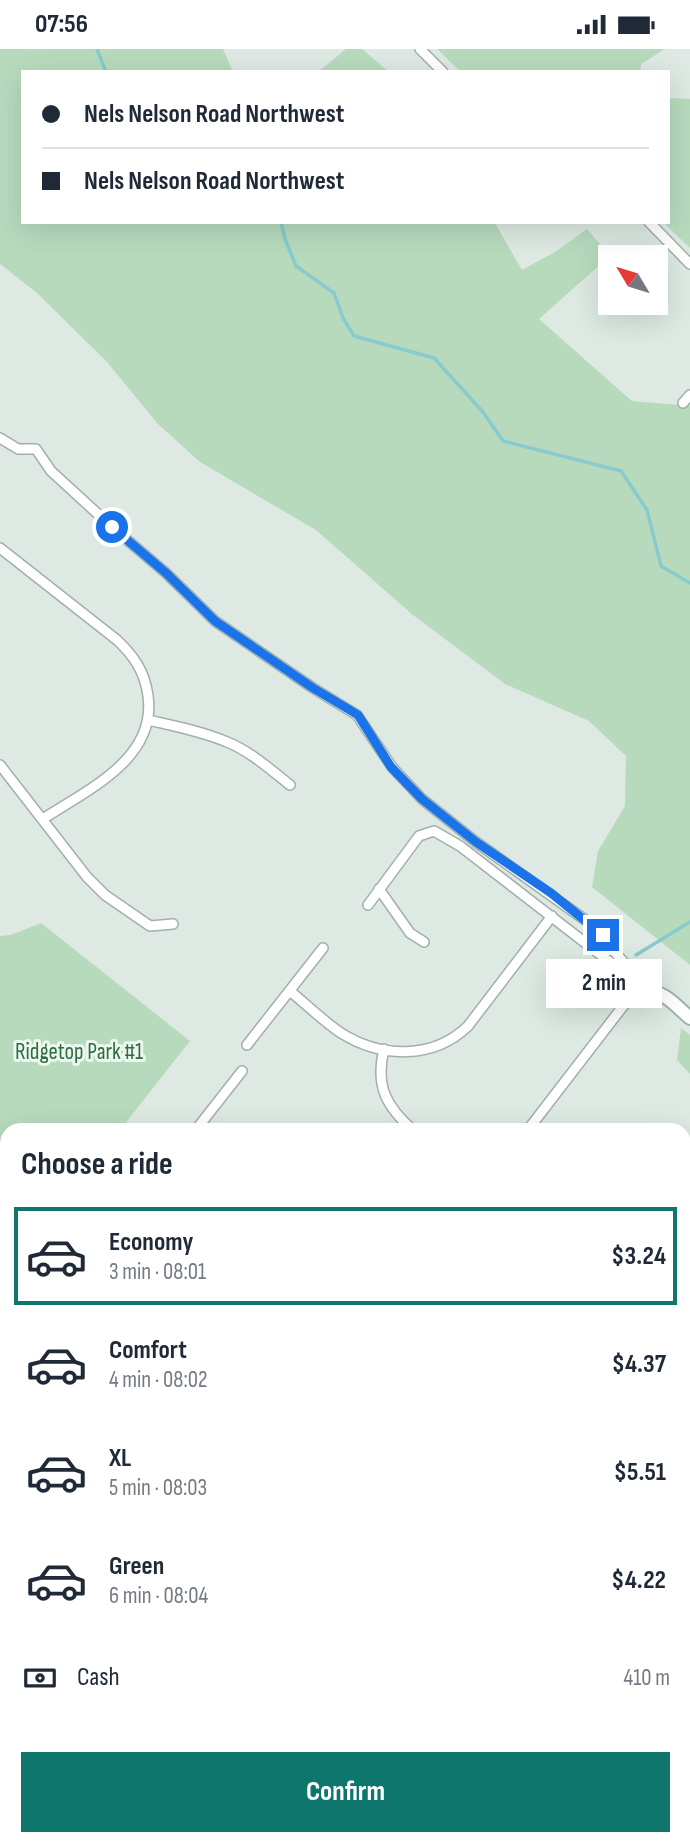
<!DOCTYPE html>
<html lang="en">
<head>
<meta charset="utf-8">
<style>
	body { margin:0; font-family:"Sofia Sans Condensed",sans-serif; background:#f6f6f7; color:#1f2937; height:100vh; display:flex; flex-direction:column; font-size:26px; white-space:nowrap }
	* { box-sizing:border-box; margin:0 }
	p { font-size:23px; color:#747a83 }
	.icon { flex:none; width:38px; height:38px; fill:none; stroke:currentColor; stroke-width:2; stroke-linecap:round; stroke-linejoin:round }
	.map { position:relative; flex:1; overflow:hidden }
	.sheet { position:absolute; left:0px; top:1074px; width:691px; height:723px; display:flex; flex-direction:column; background:#fff; border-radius:21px 21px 0 0; box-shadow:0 7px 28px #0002 }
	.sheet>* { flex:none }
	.banner { position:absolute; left:21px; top:21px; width:649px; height:154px; border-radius:0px; box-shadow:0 7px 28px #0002; display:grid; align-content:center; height:154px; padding:0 21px; background:#fff }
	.needle { width:46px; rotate:308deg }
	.buttons { position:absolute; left:598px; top:196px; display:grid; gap:14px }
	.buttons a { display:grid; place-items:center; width:70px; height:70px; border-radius:0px; background:#fff; box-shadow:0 7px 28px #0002; font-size:35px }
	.end { position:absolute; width:32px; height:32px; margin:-16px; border:9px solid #1a73e8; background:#fff; box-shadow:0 0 0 4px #fff }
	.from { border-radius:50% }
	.bubble { position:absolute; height:49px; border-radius:0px; background:#fff; box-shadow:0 7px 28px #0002; font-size:23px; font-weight:700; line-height:49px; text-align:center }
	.banner b { display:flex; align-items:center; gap:24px; height:66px; font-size:26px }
	.banner b+b { border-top:2px solid #e0e1e3 }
	.banner i { width:18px; height:18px; background:#1f2937 }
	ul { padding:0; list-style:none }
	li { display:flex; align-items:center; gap:21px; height:98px; margin:0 14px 10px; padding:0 7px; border:4px solid transparent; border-radius:0px }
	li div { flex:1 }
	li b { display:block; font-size:26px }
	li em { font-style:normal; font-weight:700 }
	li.on { border-color:#0f766e }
	li>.icon { width:63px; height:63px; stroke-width:1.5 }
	h2 { padding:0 21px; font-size:32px; line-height:84px }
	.pay { display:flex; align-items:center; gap:18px; height:77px; padding:0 21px; font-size:26px }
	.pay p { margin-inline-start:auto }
	.cta { display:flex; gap:14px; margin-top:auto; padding:14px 21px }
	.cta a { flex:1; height:80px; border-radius:0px; background:#0f766e; color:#fff; font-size:28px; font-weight:700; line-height:80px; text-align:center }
	.status { display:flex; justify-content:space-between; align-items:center; height:49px; padding:0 35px; background:#fff; direction:ltr }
	.status svg { height:19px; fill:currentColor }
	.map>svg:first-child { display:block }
	.green { fill:#b7dabd }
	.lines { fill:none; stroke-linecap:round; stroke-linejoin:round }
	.stream { stroke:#87cbce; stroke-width:3.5 }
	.street-casing { stroke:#a1b0a9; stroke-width:12 }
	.secondary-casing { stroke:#9eb5aa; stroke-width:16 }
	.highway-casing { stroke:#bcc3c1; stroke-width:19 }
	.street { stroke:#fff; stroke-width:9 }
	.secondary { stroke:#fff; stroke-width:12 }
	.highway { stroke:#2d6452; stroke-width:16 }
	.route { stroke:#1a73e8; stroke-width:9 }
	.labels { text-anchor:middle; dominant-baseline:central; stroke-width:6; stroke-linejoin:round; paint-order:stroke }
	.park-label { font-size:23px; fill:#2c6e3d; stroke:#eef6f1 }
</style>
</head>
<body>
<div class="status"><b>07:56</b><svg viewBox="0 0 49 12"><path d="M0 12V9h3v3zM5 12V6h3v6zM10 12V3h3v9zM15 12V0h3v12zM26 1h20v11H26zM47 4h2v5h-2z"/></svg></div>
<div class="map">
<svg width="690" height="1797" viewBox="0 0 690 1797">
	<rect width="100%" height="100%" fill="#dee9e3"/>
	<!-- green -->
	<path class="green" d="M0,0H223L233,23H23V173H497L496,176L522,221L555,203L587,180L610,207L539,270L632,352L690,357V916L592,838L598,802L625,757L626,707L589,672L505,635L413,566L316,481L200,413L158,375L107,313L37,244L0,215Z
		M346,0H362L389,23H318Z
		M437,0H665L641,15L640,23H461Z
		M669,49L690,50V199L663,173H668Z
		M41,874L190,992L120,1081L7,1082V1122L0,1116V887L11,886Z
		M681,979L690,986V1025L677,1011Z
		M0,1268L7,1269V1637H0Z"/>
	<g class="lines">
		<!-- stream -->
		<path class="stream" d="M97,0L106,23
			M281,173L285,190L296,217L334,244L343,269L354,287L434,309L483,363L503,392L621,422L647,461L661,517L690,534
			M636,906L690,873"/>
		<defs>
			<path id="street" d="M420,0L443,23
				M649,173L690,215
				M683,354L690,346
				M0,389L18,400H36L51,422L112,478L166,524L215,572L313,639L357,666L392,718L422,750L476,793L591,875L625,915L644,943L627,952L527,1082
				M0,499L117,591C134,607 145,623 148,647C157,710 87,741 43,770
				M148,671C174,677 201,682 227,693C250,702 271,721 290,736
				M0,716L87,828L105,846L150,877L173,875
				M379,840L410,884L424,893
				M368,856L419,787L434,782L460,797L632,930
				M290,942C307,956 323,972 341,984C381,1009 433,1011 468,977L552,867
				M247,996L323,899
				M384,1000C375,1037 386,1058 414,1082
				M195,1082L242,1022
				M684,1237L690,1249
				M684,1299L690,1289
				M684,1470L690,1463
				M684,1501L690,1500
				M684,1752L690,1751
				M286,1790L305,1797
				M618,1790L622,1797
				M679,1790L682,1797
				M215,1797L237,1790
				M456,1797L480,1790"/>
			<path id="secondary" d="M644,943C662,939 677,958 690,969"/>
			<path id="highway" d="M684,1588L690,1587
				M684,1620L690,1619
				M0,1701H7
				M0,1742L7,1740
				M0,1779L7,1777
				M95,1797L109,1790"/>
		</defs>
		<!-- street casing -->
		<use href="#street" class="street-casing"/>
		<!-- secondary casing -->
		<use href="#secondary" class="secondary-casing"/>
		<!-- highway casing -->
		<use href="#highway" class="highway-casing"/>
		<!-- street -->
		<use href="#street" class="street"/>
		<!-- secondary -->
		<use href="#secondary" class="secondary"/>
		<!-- highway -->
		<use href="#highway" class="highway"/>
	</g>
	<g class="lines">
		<!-- route -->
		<path class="route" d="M112,478L166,524L215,572L313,639L358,666L391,718L422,750L476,793L551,844L603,886"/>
	</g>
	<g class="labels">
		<!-- park labels -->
		<g class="park-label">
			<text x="79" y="1003">Ridgetop Park #1</text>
		</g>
	</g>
</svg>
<div class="buttons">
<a><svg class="needle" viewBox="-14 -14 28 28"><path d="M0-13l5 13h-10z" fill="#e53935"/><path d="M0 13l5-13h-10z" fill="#747a83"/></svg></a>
</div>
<i class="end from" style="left:112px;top:478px"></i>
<i class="end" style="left:603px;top:886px"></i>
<div class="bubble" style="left:546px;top:910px;width:116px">2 min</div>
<div class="banner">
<b><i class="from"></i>Nels Nelson Road Northwest</b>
<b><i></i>Nels Nelson Road Northwest</b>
</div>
<section class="sheet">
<h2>Choose a ride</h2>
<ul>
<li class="on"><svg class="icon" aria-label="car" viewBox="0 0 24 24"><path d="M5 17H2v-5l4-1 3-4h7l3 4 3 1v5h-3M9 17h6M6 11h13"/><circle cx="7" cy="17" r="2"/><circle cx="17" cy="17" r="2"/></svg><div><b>Economy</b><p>3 min · 08:01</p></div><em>$3.24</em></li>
<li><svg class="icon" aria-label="car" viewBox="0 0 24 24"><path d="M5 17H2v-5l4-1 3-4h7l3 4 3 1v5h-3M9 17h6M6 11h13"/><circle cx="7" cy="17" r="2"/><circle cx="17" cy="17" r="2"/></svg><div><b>Comfort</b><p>4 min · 08:02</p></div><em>$4.37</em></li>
<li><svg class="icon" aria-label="car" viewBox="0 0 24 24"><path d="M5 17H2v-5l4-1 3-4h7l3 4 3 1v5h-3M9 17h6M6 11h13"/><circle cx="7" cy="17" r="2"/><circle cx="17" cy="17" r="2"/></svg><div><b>XL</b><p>5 min · 08:03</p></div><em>$5.51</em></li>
<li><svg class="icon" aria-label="car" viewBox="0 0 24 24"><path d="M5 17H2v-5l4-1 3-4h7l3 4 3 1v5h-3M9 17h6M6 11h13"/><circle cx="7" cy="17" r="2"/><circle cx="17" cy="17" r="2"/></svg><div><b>Green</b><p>6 min · 08:04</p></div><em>$4.22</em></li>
</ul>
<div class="pay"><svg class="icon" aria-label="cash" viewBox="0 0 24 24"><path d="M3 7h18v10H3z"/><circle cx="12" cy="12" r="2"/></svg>Cash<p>410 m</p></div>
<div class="cta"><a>Confirm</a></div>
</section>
</div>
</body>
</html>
